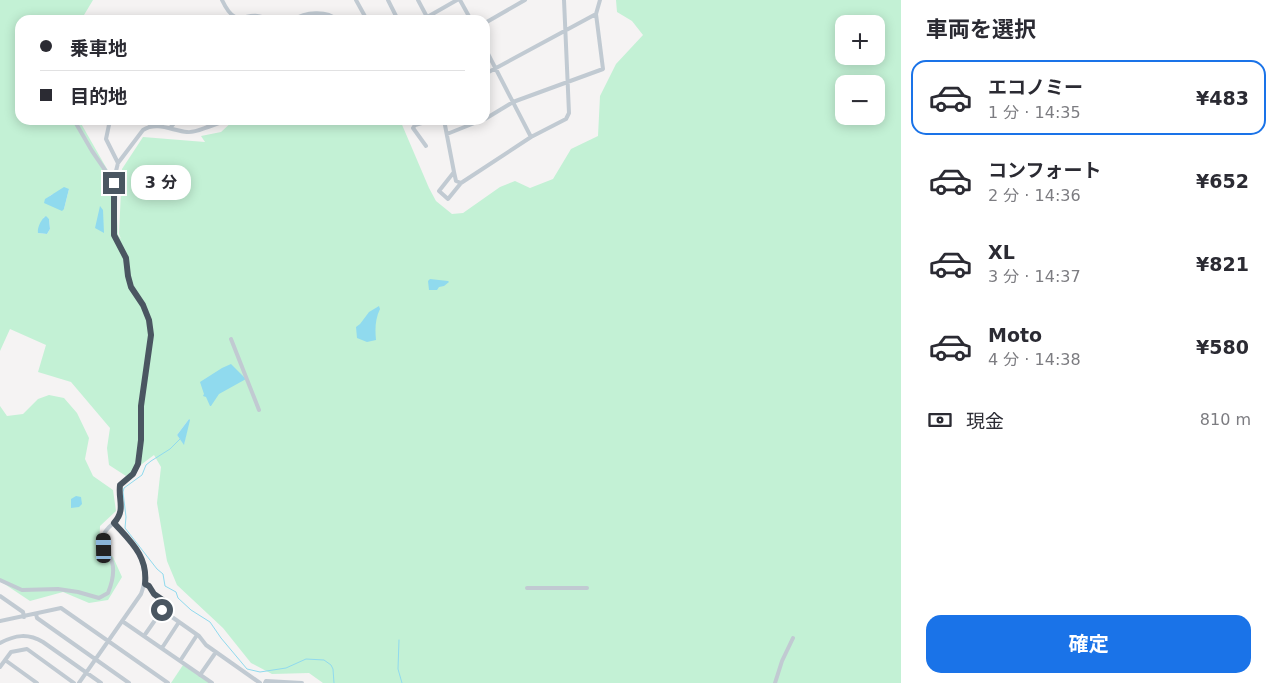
<!DOCTYPE html>
<html lang="ja">
<head>
<meta charset="utf-8">
<style>
	body { margin:0; font-family:"DejaVu Sans","Noto Sans JP",sans-serif; background:#f2f2f3; color:#2b2b33; height:100vh; display:flex; flex-direction:column; font-size:19px; white-space:nowrap }
	* { box-sizing:border-box; margin:0 }
	p { font-size:16px; color:#7c7c81 }
	.icon { flex:none; width:28px; height:28px; fill:none; stroke:currentColor; stroke-width:2; stroke-linecap:round; stroke-linejoin:round }
	.map { position:relative; flex:1; overflow:hidden }
	.sheet { display:flex; flex-direction:column; background:#fff; width:375px }
	.sheet>* { flex:none }
	.hud { position:absolute; left:15px; top:15px; width:475px; height:110px; border-radius:15px; box-shadow:0 2px 12px #0003; display:grid; align-content:center; height:110px; padding:0 25px; background:#fff }
	.controls { position:absolute; left:835px; top:15px; display:grid; gap:10px }
	.controls a { display:grid; place-items:center; width:50px; height:50px; border-radius:10px; background:#fff; box-shadow:0 2px 12px #0003; font-size:25px }
	.end { position:absolute; width:22px; height:22px; margin:-11px; border:6px solid #4a5661; background:#fff; box-shadow:0 0 0 2px #fff }
	.from { border-radius:50% }
	.bubble { position:absolute; height:35px; border-radius:15px; background:#fff; box-shadow:0 2px 12px #0003; font-size:16px; font-weight:700; line-height:35px; text-align:center }
	.car { position:absolute; width:15px; height:30px; margin:-15px -8px; border-radius:6px; box-shadow:0 0 4px 1px #0007; background:linear-gradient(#222 24%,#8ab4d8 0 40%,#222 0 76%,#8ab4d8 0 86%,#222 0) }
	.hud b { display:flex; align-items:center; gap:18px; height:48px; font-size:19px }
	.hud b+b { border-top:1px solid #e1e1e2 }
	.hud i { width:12px; height:12px; background:#2b2b33 }
	ul { padding:0; list-style:none }
	li { display:flex; align-items:center; gap:15px; height:75px; margin:0 10px 8px; padding:0 15px; border:2px solid transparent; border-radius:15px }
	li div { flex:1 }
	li b { display:block; font-size:19px }
	li em { font-style:normal; font-weight:700 }
	li.selected { border-color:#1a73e8 }
	li>.icon { width:45px; height:45px; stroke-width:1.5 }
	h2 { padding:0 25px; font-size:22px; line-height:60px }
	.pay { display:flex; align-items:center; gap:12px; height:55px; padding:0 25px; font-size:19px }
	.pay p { margin-inline-start:auto }
	.cta { display:flex; gap:10px; margin-top:auto; padding:10px 25px }
	.cta a { flex:1; height:58px; border-radius:15px; background:#1a73e8; color:#fff; font-size:20px; font-weight:700; line-height:58px; text-align:center }
	main { display:flex; flex:1; min-height:0 }
	.map>svg:first-child { display:block }
	.green { fill:#c3f1d5; fill-rule:evenodd }
	.water { fill:#90daee }
	.lines { fill:none; stroke-linecap:round; stroke-linejoin:round }
	.stream { stroke:#90daee; stroke-width:1 }
	.minor { stroke:#c1cad2; stroke-width:4 }
	.route { stroke:#4a5661; stroke-width:6 }
</style>
</head>
<body>
<main>
<div class="map">
<svg width="901" height="683" viewBox="0 0 901 683">
	<rect width="100%" height="100%" fill="#f5f3f3"/>
	<!-- green -->
	<path class="green" d="M0,0H93L81,20H20V120H79L115,183L118,235L121,239L119,234L122,169L143,137L205,142L201,136L221,132L234,120H400L429,188L436,201L452,214L463,213L500,187L515,181L530,188L553,179L571,149L598,136L600,96L616,64L643,35L632,21L617,12L616,0H901V683H323L309,673L272,674L251,663L223,628L177,585L167,561L157,503L161,467L154,455L126,476L109,465L107,448L110,428L71,382L38,372L46,345L10,329L0,351ZM844,24H876V56H844ZM844,84H876V116H844ZM69,189L64,209L45,200L51,195ZM44,217L49,219L50,229L47,234L38,233ZM189,419L184,444L177,435Z
		M49,395L64,398L77,413L89,438L85,459L93,476L113,490L116,511L100,526L99,548L113,557L122,577L108,600L89,603L63,592L30,601L0,581V406L7,416L23,414L38,399Z
		M183,665L210,683H171Z"/>
	<!-- water -->
	<path class="water" d="M64,187L69,189L64,209L62,211L44,203L45,199Z
		M100,206L103,210L104,233L95,228Z
		M46,216L49,219L50,229L47,234L38,233C37,228 41,219 46,216Z
		M430,279L448,281L449,282L444,286L439,287L437,290H429L428,281Z
		M379,306L380,309C375,319 375,330 376,340L367,342L357,338L356,327L360,324L369,312Z
		M231,364L246,379L219,394L211,406H210L206,397L203,396L204,394L200,382L222,368Z
		M189,419L190,420L184,445L177,435Z
		M76,496L81,497L82,504L79,507L71,508V499Z"/>
	<g class="lines">
		<!-- stream -->
		<path class="stream" d="M180,439L170,449L151,461L146,465L142,475L124,488L123,492L126,517L125,528L157,569L163,574L165,586L176,592L178,598L191,610L210,622L221,638L247,669L260,672L286,668L306,659L324,660L331,665L333,669L334,683
			M399,640L398,669L402,683"/>
		<!-- minor -->
		<path class="minor" d="M222,0C238,34 245,6 268,20
			M356,0L367,20
			M388,0L398,20
			M418,0L427,17
			M460,0L471,20
			M293,20C305,12 327,10 337,20
			M422,20L457,0
			M485,23L525,0
			M485,48L531,137
			M485,74L596,14
			M485,119L513,102L603,69L596,14L600,0
			M74,120L92,151L114,183
			M110,120L106,139L118,163
			M145,120L152,126
			M444,120L454,172L439,191L448,199L461,183L531,137L566,119L569,113L564,0
			M208,127L227,120
			M170,128L177,120
			M447,134L482,120
			M426,146L413,128L415,125L432,120
			M454,172L456,181L461,183
			M231,339L259,410
			M0,580L22,590L58,589L78,592L99,598L108,593C112,583 115,572 112,562C108,553 102,548 103,537C105,527 115,524 120,516C124,507 119,495 120,485L133,474L138,464L141,440V406L151,335L149,320L143,305L131,287L128,276L125,258L114,235L116,171L118,163L143,130C157,121 173,131 187,132C194,133 202,129 208,127L209,120
			M527,588H587
			M0,596L23,612L24,617
			M162,610L199,636L206,645L260,683
			M36,614L37,618L129,683
			M0,621L61,608L168,683
			M122,621L212,683
			M144,636L167,603L154,594L149,586L145,584
			M0,643C15,635 28,633 43,642L101,683
			M162,648L179,622
			M5,660L37,683
			M180,661L197,635
			M0,667L11,652L27,649L74,683
			M200,675L216,652
			M79,683L141,594C153,561 134,546 114,523
			M265,683L266,681L302,683
			M775,683L782,661L793,638"/>
	</g>
	<g class="lines">
		<!-- route -->
		<path class="route" d="M114,183V235L126,258L128,276L131,287L143,305L149,320L151,335L141,406V440L138,464L133,474L120,485C118,501 126,509 114,523C131,542 148,556 145,584L149,586L154,594L167,603L162,610"/>
	</g>
</svg>
<div class="controls">
<a>+</a>
<a>−</a>
</div>
<i class="end from" style="left:162px;top:610px"></i>
<i class="end" style="left:114px;top:183px"></i>
<div class="bubble" style="left:131px;top:165px;width:60px">3 分</div>
<i class="car" style="left:104px;top:548px;rotate:359deg"></i>
<div class="hud">
<b><i class="from"></i>乗車地</b>
<b><i></i>目的地</b>
</div>
</div>
<section class="sheet">
<h2>車両を選択</h2>
<ul>
<li class="selected"><svg class="icon" aria-label="car" viewBox="0 0 24 24"><path d="M5 17H2v-5l4-1 3-4h7l3 4 3 1v5h-3M9 17h6M6 11h13"/><circle cx="7" cy="17" r="2"/><circle cx="17" cy="17" r="2"/></svg><div><b>エコノミー</b><p>1 分 · 14:35</p></div><em>¥483</em></li>
<li><svg class="icon" aria-label="car" viewBox="0 0 24 24"><path d="M5 17H2v-5l4-1 3-4h7l3 4 3 1v5h-3M9 17h6M6 11h13"/><circle cx="7" cy="17" r="2"/><circle cx="17" cy="17" r="2"/></svg><div><b>コンフォート</b><p>2 分 · 14:36</p></div><em>¥652</em></li>
<li><svg class="icon" aria-label="car" viewBox="0 0 24 24"><path d="M5 17H2v-5l4-1 3-4h7l3 4 3 1v5h-3M9 17h6M6 11h13"/><circle cx="7" cy="17" r="2"/><circle cx="17" cy="17" r="2"/></svg><div><b>XL</b><p>3 分 · 14:37</p></div><em>¥821</em></li>
<li><svg class="icon" aria-label="car" viewBox="0 0 24 24"><path d="M5 17H2v-5l4-1 3-4h7l3 4 3 1v5h-3M9 17h6M6 11h13"/><circle cx="7" cy="17" r="2"/><circle cx="17" cy="17" r="2"/></svg><div><b>Moto</b><p>4 分 · 14:38</p></div><em>¥580</em></li>
</ul>
<div class="pay"><svg class="icon" aria-label="cash" viewBox="0 0 24 24"><path d="M3 7h18v10H3z"/><circle cx="12" cy="12" r="2"/></svg>現金<p>810 m</p></div>
<div class="cta"><a>確定</a></div>
</section>
</main>
</body>
</html>
